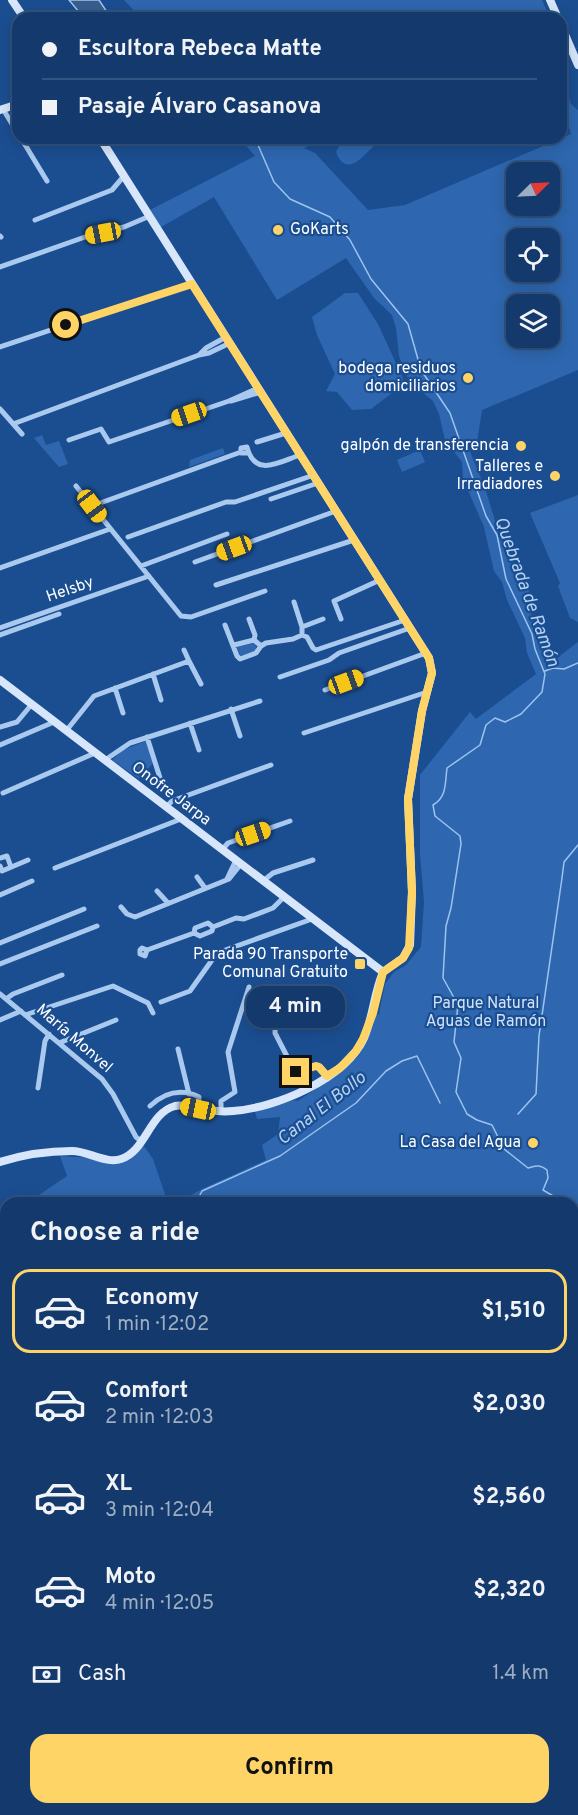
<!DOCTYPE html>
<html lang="en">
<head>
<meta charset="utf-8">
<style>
	body { margin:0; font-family:Overpass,sans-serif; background:#214575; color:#f1f3f6; height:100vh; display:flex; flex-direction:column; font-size:22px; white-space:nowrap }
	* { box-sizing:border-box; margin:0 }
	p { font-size:20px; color:#9dadc2 }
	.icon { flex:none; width:33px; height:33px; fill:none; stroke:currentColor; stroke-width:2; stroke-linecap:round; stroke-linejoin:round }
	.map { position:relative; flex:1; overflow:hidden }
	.details { position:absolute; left:0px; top:1197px; width:579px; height:618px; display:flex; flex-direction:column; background:#143a6d; border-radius:18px 18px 0 0; box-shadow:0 3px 15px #0003,0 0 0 2px #335480 }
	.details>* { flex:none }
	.guide { position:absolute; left:12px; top:12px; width:555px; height:132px; border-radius:18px; box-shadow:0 3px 15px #0003,0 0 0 2px #335480; display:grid; align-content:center; height:132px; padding:0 30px; background:#143a6d }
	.needle { width:39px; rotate:66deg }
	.controls { position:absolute; left:506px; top:162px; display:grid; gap:12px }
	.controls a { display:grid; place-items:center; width:54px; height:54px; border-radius:12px; background:#143a6d; box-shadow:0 3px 15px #0003,0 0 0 2px #335480; font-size:30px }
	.end { position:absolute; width:27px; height:27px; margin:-14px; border:8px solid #ffd467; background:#111; box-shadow:0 0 0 3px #111 }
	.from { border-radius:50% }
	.bubble { position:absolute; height:42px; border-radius:18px; background:#143a6d; box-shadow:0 3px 15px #0003,0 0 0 2px #335480; font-size:20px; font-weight:700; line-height:42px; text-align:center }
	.car { position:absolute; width:18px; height:36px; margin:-18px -9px; border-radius:8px; box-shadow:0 0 4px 2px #0007; background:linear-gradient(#f5c518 24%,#345 0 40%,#f5c518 0 76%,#345 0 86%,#f5c518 0) }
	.guide b { display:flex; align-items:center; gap:21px; height:57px; font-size:22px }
	.guide b+b { border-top:2px solid #335480 }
	.guide i { width:15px; height:15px; background:#f1f3f6 }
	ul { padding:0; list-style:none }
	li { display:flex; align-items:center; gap:18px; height:84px; margin:0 12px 9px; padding:0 18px; border:3px solid transparent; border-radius:18px }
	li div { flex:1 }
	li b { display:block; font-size:22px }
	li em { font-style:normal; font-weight:700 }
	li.active { border-color:#ffd467 }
	li>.icon { width:54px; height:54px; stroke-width:1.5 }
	h2 { padding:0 30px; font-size:27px; line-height:72px }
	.pay { display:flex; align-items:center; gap:15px; height:66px; padding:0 30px; font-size:22px }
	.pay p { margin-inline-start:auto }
	.cta { display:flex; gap:12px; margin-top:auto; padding:12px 30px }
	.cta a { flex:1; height:69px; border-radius:18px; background:#ffd467; color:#111; font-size:24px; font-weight:700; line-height:69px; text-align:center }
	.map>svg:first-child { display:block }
	.green { fill:#2e67af; fill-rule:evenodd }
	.water { fill:#395e8e; stroke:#9dc3f1; stroke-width:1.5 }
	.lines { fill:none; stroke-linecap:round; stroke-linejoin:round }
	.stream { stroke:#9dc3f1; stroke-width:1.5 }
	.street { stroke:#aac9ef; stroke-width:5 }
	.secondary { stroke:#d7e6fa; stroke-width:8 }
	.route { stroke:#ffd467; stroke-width:8 }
	.poi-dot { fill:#ffd467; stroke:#1b4e91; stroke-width:2 }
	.labels { text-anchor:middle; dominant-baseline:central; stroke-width:4.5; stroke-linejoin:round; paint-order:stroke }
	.poi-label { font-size:16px; fill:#fff; stroke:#1b4e91; text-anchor:end }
	.street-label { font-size:16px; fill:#fff; stroke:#1b4e91 }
	.park-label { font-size:16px; fill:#d0e3fa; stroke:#1b4e91 }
	.water-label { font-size:18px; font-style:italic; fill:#b6d3f5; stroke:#1b4e91 }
</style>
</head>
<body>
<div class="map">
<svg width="578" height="1815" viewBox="0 0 578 1815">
	<rect width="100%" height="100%" fill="#1b4e91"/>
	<!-- green -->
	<path class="green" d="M124,0H542L550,18H141Z
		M561,77L571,104L578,110V370L482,410L477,442L469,449L485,488L500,537L529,591L527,604L543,642L549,664L578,642V1815H0V1430L6,1436V1809H573V1203H177L202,1189L266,1160L262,1145L278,1134L280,1117L257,1119L255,1111L295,1100L298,1101L342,1071L359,1055L374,1016L379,1014L385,984L394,972L406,965L421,947L424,902L420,854V775L470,712L476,719L536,674L527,653L525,638L507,600L502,582L494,571L484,527L463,479L462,462L445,440L439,414L433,401L409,381L399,356L396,328L392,315L374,298L346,258L277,300L214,197L161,227L150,210L255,156L242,141L247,138H325L304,148L315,153L368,210L405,205L571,134L565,113L561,109ZM516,172H549V206H516ZM516,238H549V272H516ZM516,304H549V338H516Z
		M347,138H384C371,143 349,185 336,152L340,144Z
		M345,293H358L378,324L405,383L371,409L352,410L337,392L326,391L335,374L317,335L312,317Z
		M42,435L46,445L59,441L68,464L59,467L34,438Z
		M223,448L225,454L189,467L190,460Z
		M420,450L425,462L402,472L397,460Z
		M578,495V622L570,618L558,586L560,583L530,513Z
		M255,643L257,651L240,656L237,647Z
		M146,741L153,763L139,779L112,760L123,750Z
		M144,1146L153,1159L168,1203H31L30,1201L67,1176L60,1156L127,1160Z
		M6,1245V1285L0,1276V1248Z"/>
	<!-- water -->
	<path class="water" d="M69,0H99L111,18H84Z"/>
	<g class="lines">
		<!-- stream -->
		<path class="stream" d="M255,138L274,182L290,199L330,217L350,240L371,279L408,324L421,370L450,413L486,516L497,535L506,579L532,634L535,649L545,674L542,692L521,714L505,722L495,718L486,725L480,745L447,768C445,783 447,797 433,805L435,816L460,836L461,844L451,908L446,926L443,978L458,1005L454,1042L461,1058L456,1092L467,1114L477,1120L492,1125L504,1149L528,1168C536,1166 539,1164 547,1170L548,1178L543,1190L565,1203
			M545,671L553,668L564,669L578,663
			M518,1114L536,1094L539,1036L562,878L564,862L578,845
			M196,1203L202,1191L280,1156L356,1103L386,1071L402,1061L417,1056L440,1103
			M573,1208L577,1210L573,1220
			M0,1229L6,1227
			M0,1293L6,1304
			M573,1326L578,1328
			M0,1417L6,1419"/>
		<!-- street -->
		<path class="street" d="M3,109L18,134
			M21,138L47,181
			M35,220L112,190L124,176
			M0,236L1,237
			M0,267L85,237L124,227L150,216
			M0,347L192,283
			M200,354L206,348L226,337
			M231,401L261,392
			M0,409L22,434
			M13,424L199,355L209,353L230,343
			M69,440L101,429L109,442L229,401L258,388
			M257,442L286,433
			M248,453H241V448L247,447C255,478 279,462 300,455
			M76,486L181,616L191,617L265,591
			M271,499L318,483
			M92,506L241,452
			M128,537L226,502H235L314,475
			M195,562L336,511
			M141,566L227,534
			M0,568L110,529
			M216,585L354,540
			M294,602L302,627V635
			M249,619L255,635L254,640
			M341,619L334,601L380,580
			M225,625L237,656L240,659L256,653L261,646L266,643L293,639L302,635
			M302,627L323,619
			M0,628L149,576
			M0,635L59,614
			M302,635L307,637L313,648L316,650L405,620
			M234,645L254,640L261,646
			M184,650L189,661
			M153,674L161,700
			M280,677L329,660L339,653L410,628
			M115,688L123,713
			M325,690L426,653
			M231,709L240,736
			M190,723L199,750
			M0,727L17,722L32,704
			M66,731L94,696L189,661L201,684
			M304,733L427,692
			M147,737L161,781
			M0,745L54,722
			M105,760L130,743L260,701
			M3,793L95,753
			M166,807L172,801L271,765
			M222,850L228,843L290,821
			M0,858L7,856L11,867
			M0,866L2,871L28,860
			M55,868L181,819
			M197,877L205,888
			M227,879L236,860
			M263,881L273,873L313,860
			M157,891L168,903
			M0,895L32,881
			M121,907L127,914L135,917L229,879L241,864
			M194,933L195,928L208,923L213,927
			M0,943L84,909
			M147,950L145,956L140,954V950L142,948L147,950L194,933L200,936L212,931L213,927L236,918L244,919L273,908L284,897
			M0,964L97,926
			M0,994L102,1079L113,1094L136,1137L142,1142
			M6,999L13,994L62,975
			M161,1002L190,991L217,953L312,919
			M276,1007L275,1033L294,1070L300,1072L309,1068L319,1067L327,1076
			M25,1015L113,986L148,1003L153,1013
			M0,1020L21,1011
			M59,1043L116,1020
			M178,1049L189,1094
			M38,1088L45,1041L49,1034
			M150,1106C164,1093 181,1088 199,1097L198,1109
			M221,1111V1101L235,1092L228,1052L249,987
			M0,1388L6,1394"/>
		<!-- secondary -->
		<path class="secondary" d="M12,0L24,18
			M550,0L558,18
			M561,25L578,65
			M0,110L18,104
			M100,138L429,658L432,673L422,711L408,799L412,892L410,945L403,958L383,972
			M0,680L383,972
			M0,1162C22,1155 49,1151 72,1151C88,1151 106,1164 121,1159C146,1151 149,1113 175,1106C184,1104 192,1108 201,1109C212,1111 223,1112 233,1111C276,1108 345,1079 364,1038C373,1017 374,993 383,972"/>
	</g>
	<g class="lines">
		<!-- route -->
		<path class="route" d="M66,325L192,284L429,658L432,673L422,711L408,799L412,892L409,948L403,958L383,972L373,1013L363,1039L356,1051L340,1068L327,1076L319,1067L316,1066L296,1072"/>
	</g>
	<!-- markers -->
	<g class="poi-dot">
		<circle cx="278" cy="230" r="6"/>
		<circle cx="468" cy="378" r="6"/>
		<circle cx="521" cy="446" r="6"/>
		<circle cx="555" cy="476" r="6"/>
		<rect x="354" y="958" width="12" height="12" rx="3"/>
		<circle cx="533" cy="1143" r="6"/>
	</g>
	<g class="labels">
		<!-- poi labels -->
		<g class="poi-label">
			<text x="290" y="230" text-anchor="start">GoKarts</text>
			<text x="456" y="369">bodega residuos<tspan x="456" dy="18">domiciliarios</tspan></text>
			<text x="509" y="446">galpón de transferencia</text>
			<text x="543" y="467">Talleres e<tspan x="543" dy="18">Irradiadores</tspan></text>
			<text x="348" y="955">Parada 90 Transporte<tspan x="348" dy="18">Comunal Gratuito</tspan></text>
			<text x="521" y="1143">La Casa del Agua</text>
		</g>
		<!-- street labels -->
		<g class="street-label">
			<text transform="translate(70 590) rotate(-19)">Helsby</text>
			<text transform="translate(171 794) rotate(37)">Onofre Jarpa</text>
			<text transform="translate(74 1039) rotate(41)">María Monvel</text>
		</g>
		<!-- park labels -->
		<g class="park-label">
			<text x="486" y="1004">Parque Natural<tspan x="486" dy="18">Aguas de Ramón</tspan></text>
		</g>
		<!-- water labels -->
		<g class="water-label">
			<text transform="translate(526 592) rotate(70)">Quebrada de Ramón</text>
			<text transform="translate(322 1109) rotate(-38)">Canal El Bollo</text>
		</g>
	</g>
</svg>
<div class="controls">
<a><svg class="needle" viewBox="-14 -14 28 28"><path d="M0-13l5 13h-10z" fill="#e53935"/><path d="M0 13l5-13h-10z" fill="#9dadc2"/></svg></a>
<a><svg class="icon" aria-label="locate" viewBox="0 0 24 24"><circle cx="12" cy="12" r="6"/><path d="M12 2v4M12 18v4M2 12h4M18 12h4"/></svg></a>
<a><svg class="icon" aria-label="layers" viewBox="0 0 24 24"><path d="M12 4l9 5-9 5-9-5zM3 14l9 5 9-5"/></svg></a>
</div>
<i class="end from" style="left:66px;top:325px"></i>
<i class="end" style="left:296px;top:1072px"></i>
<div class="bubble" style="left:246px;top:986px;width:99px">4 min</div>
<i class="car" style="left:103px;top:233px;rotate:259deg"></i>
<i class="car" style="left:189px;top:414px;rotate:251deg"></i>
<i class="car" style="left:92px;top:506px;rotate:143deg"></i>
<i class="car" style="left:234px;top:548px;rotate:250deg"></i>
<i class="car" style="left:346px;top:682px;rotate:70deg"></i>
<i class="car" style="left:253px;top:834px;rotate:71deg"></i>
<i class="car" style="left:198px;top:1109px;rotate:282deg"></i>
<div class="guide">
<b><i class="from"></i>Escultora Rebeca Matte</b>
<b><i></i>Pasaje Álvaro Casanova</b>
</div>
<section class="details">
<h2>Choose a ride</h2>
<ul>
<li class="active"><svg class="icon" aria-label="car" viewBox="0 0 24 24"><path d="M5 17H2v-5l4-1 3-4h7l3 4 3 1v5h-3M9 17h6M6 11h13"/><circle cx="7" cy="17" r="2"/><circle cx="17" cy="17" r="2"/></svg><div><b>Economy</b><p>1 min · 12:02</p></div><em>$1,510</em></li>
<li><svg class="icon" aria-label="car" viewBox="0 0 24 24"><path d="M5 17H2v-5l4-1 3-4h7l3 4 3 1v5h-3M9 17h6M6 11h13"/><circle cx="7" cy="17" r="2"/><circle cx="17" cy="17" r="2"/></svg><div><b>Comfort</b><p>2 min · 12:03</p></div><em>$2,030</em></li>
<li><svg class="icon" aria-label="car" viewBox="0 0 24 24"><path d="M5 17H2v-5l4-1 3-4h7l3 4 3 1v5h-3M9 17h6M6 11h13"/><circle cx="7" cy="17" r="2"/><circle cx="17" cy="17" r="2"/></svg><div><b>XL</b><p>3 min · 12:04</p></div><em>$2,560</em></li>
<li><svg class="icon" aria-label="car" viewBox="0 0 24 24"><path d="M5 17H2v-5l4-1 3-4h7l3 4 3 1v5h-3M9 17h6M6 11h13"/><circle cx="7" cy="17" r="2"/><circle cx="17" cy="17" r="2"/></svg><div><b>Moto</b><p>4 min · 12:05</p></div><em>$2,320</em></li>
</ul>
<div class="pay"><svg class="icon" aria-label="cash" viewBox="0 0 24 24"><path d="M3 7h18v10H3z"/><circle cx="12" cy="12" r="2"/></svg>Cash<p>1.4 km</p></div>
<div class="cta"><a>Confirm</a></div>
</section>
</div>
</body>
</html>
